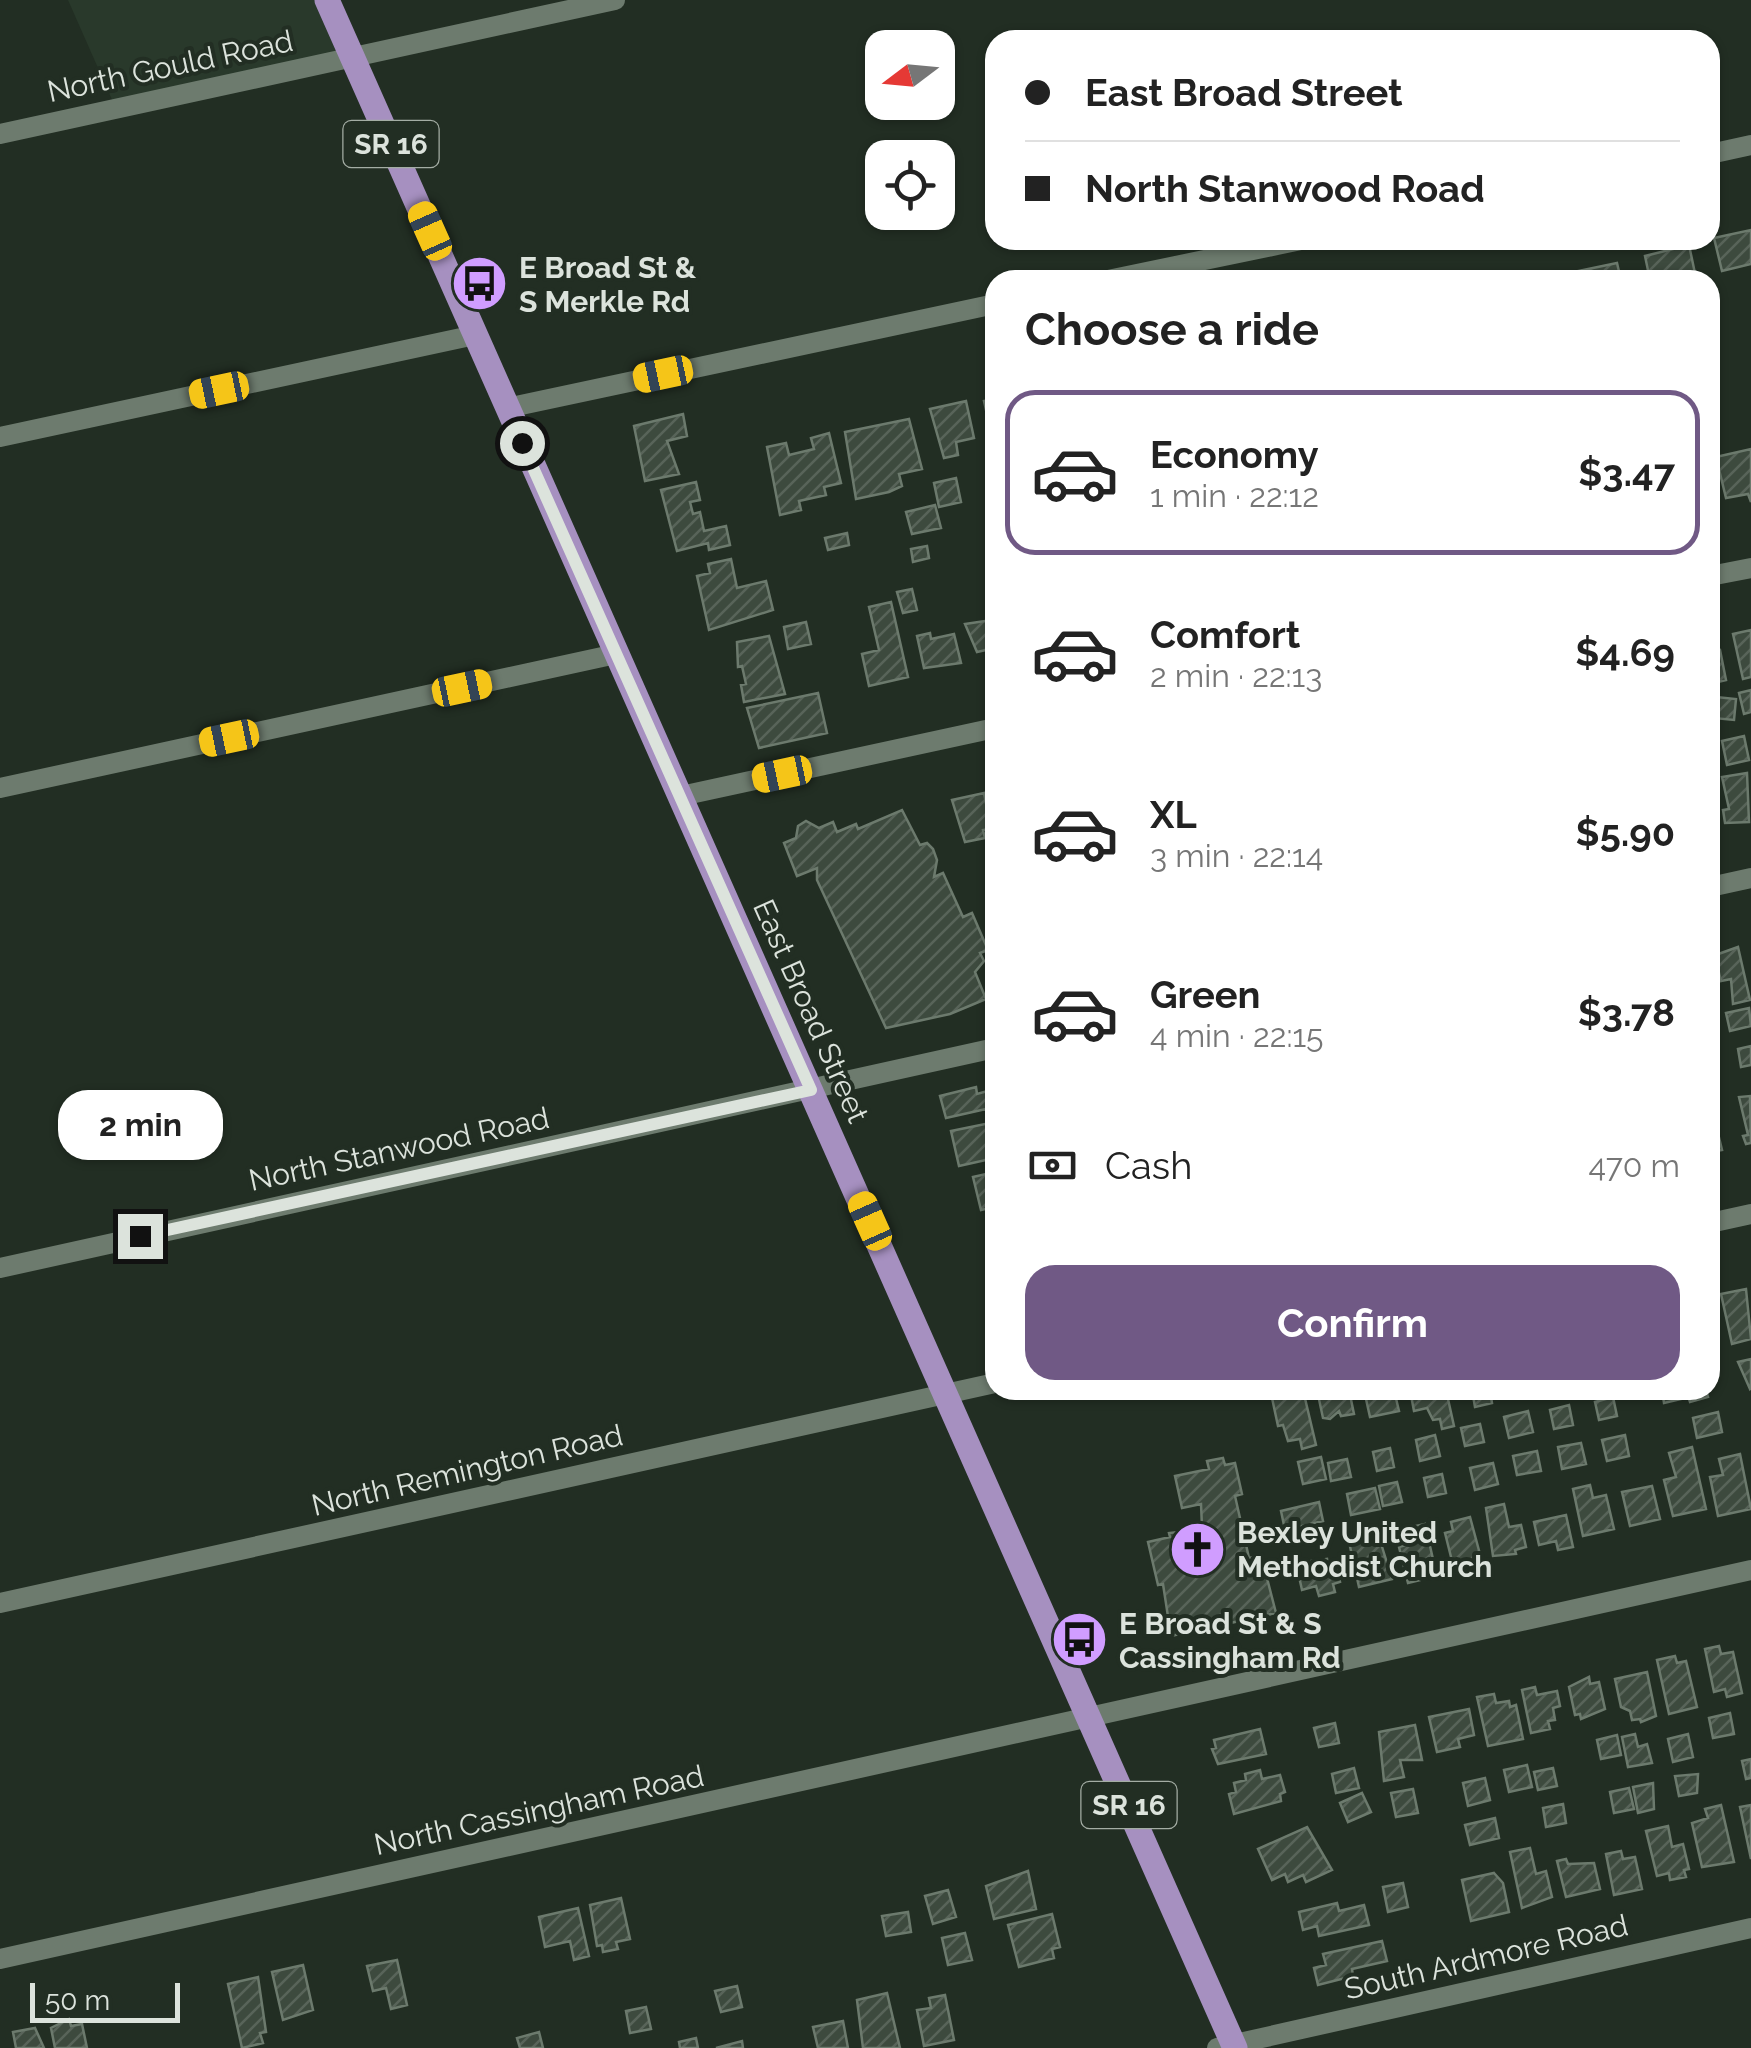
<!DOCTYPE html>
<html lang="en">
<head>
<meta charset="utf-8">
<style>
	body { margin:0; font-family:Raleway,sans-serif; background:#f2f2f2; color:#222; height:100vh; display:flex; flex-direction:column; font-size:38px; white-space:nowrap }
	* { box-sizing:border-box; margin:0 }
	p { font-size:32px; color:#767676 }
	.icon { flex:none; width:55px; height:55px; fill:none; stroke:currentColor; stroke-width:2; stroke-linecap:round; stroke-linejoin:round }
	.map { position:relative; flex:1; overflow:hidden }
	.panel { position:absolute; left:985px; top:270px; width:735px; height:1130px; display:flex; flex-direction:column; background:#fff; border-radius:30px; box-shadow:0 2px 8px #0004 }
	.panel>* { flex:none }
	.top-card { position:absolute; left:985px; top:30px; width:735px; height:220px; border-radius:30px; box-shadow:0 2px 8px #0004; display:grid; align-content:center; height:220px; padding:0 40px; background:#fff }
	.needle { width:65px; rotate:254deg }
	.buttons { position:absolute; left:865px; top:30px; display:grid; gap:20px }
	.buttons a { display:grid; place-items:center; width:90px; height:90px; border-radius:20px; background:#fff; box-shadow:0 2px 8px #0004; font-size:50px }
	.scale { position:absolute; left:30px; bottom:25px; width:150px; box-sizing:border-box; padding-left:10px; border:5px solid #dce3dc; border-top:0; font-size:28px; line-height:35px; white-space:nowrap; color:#dce3dc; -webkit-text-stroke:8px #222e23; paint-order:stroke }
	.end { position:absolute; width:45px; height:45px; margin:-22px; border:12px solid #dce3dc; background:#111; box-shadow:0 0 0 5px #111 }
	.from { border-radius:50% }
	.bubble { position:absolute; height:70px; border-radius:30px; background:#fff; box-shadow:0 2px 8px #0004; font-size:32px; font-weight:700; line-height:70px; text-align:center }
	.car { position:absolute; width:30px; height:60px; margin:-30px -15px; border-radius:12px; box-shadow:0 0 8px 2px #0007; background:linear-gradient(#f5c518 24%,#345 0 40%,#f5c518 0 76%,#345 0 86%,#f5c518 0) }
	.top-card b { display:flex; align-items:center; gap:35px; height:95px; font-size:38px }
	.top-card b+b { border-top:2px solid #e0e0e0 }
	.top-card i { width:25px; height:25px; background:#222 }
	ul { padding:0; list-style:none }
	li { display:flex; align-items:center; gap:30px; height:165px; margin:0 20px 15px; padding:0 20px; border:5px solid transparent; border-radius:30px }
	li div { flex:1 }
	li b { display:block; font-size:38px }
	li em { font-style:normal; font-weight:700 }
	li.on { border-color:#705985 }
	li>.icon { width:90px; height:90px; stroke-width:1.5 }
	h2 { padding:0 40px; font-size:45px; line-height:120px }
	.pay { display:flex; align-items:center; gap:25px; height:110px; padding:0 40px; font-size:38px }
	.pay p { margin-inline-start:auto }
	.button { display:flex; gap:20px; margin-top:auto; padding:20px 40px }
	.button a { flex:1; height:115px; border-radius:30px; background:#705985; color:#fff; font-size:40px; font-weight:700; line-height:115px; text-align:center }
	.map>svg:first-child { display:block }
	.built { fill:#29392b }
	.building { fill:url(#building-hatch); stroke:#6c7a6d; stroke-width:2.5 }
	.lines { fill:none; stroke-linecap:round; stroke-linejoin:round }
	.minor { stroke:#6d7b6e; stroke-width:20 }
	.primary { stroke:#a690c0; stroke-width:25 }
	.route { stroke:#dce3dc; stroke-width:12 }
	.labels { text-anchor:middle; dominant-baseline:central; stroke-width:8; stroke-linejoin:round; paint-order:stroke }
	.shield { fill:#222e23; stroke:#a4ada4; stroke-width:2.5 }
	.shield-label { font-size:28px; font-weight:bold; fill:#dce3dc }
	.street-label { font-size:30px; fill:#dce3dc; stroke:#222e23 }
	.poi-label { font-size:30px; font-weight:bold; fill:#dce3dc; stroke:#222e23; text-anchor:start }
</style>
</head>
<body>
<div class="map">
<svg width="1751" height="2048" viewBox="0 0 1751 2048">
	<defs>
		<pattern id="building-hatch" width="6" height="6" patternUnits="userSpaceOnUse" patternTransform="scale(2.5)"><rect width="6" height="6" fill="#3d4a3e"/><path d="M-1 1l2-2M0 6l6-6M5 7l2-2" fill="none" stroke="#586459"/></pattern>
	</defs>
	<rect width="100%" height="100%" fill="#222e23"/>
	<!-- built -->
	<path class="built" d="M68,0H322L348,61L117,111Z"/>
	<!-- building -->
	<path class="building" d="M1751,230V264L1722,271L1714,238Z
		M1689,245L1696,278L1650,280L1645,256Z
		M1617,263L1621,280H1571L1569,273Z
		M995,399V427L990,428L984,401Z
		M966,401L974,438L956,442L958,455L944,458L930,409Z
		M683,414L687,436L667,441L679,474L645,481L634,426Z
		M909,419L922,469L899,474L902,486L889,492L856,499L845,432Z
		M829,433L841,483L824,487L826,495L799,501L801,510L780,515L767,447L786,443L789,455L814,449L811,438Z
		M1751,449V502L1748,494L1726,498L1716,457Z
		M956,478L961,502L939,507L934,483Z
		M696,482L700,500L690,502L693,514L700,512L704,531L726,526L730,545L709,550L708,543L677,551L661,490Z
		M935,505L941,528L912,534L906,512Z
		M847,533L849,545L828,550L825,538Z
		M927,546L929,558L913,562L911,549Z
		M731,559L737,588L766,581L773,610L709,630L697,576L710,573L708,564Z
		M912,589L917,610L903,613L897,592Z
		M995,599V648L977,652L965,624L992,620L988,601Z
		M891,602L908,677L869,686L862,654L879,650L869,607Z
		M806,622L811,644L788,649L784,627Z
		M1751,630V677L1743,679L1733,634Z
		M930,633L931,639L954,634L961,663L924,668L917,636Z
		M769,636L785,694L744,702L741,685L746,684L742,666L738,667L737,642Z
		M1710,646L1711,652L1720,650L1726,680L1710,684Z
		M1751,690V712L1744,714L1739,693Z
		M818,693L827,733L759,748L747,708Z
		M1716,697L1736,699L1734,720L1713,718Z
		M1744,736L1749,760L1727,765L1722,741Z
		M1747,773L1749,822L1725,823L1723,810L1729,809L1722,777Z
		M984,793L991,829L983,830L985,838L965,842L952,800Z
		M902,810L920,845L927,843L933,849L937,860L934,877L943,873L963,917L972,913L988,950L980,953L984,961L975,972L986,999L950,1014L886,1028L817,880V868L797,876L784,843L796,838L798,826L806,821L819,828L833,822L837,832L856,824L858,829Z
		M1738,947L1750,1000L1733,1004L1731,979L1721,981L1718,969L1710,970V957Z
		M1749,1008L1751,1026L1730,1031L1726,1013Z
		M1751,1046V1065L1741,1067L1738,1049Z
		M976,1087L977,1094L995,1089V1113L988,1115L986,1109L946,1118L940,1096Z
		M1750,1096L1751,1143L1746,1144L1743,1136L1748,1135L1739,1097Z
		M995,1122V1158L959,1166L951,1131Z
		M1716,1125L1722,1150L1710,1152V1126Z
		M995,1172V1207L981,1210L973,1177Z
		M1746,1289L1751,1339L1732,1344L1721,1294Z
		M1710,1319L1717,1354L1710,1356Z
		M1751,1359V1388L1750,1389L1738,1362Z
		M1303,1390L1316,1445L1302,1449L1300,1439L1288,1441L1283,1425L1278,1426L1272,1398L1283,1395L1282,1391Z
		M1317,1390H1349L1354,1414L1341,1416L1339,1411L1330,1419L1323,1418Z
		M1364,1390H1394L1399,1411L1370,1417Z
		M1410,1390H1446L1454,1426L1442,1429L1440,1419L1433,1420L1427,1408L1414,1411Z
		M1472,1390H1490L1492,1403L1475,1407Z
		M1662,1390H1683L1685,1398L1664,1403Z
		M1686,1390H1706L1708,1397L1690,1402Z
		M1613,1397L1617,1416L1599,1420L1595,1402Z
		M1569,1405L1573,1425L1554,1429L1550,1410Z
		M1528,1411L1533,1432L1509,1438L1504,1417Z
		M1718,1412L1722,1432L1697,1438L1693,1418Z
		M1480,1424L1484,1442L1465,1446L1461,1428Z
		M1435,1435L1440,1456L1420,1461L1416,1440Z
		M1625,1435L1629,1456L1607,1461L1602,1440Z
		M1581,1443L1586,1464L1562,1469L1558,1447Z
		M1692,1447L1706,1509L1673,1516L1664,1480L1676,1477L1669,1453Z
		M1390,1448L1394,1467L1377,1471L1373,1452Z
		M1537,1451L1541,1471L1517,1475L1513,1456Z
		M1740,1454L1751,1509L1718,1516L1710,1477L1723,1475L1719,1459Z
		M1321,1457L1326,1479L1303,1484L1298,1462Z
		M1223,1458L1225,1465L1235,1463L1242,1494L1235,1496L1249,1558L1261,1555L1276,1613L1171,1636L1163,1584L1158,1585L1148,1542L1170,1537L1169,1533L1206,1529L1202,1527L1201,1504L1182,1508L1175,1476L1209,1469L1207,1461Z
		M1347,1459L1351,1477L1331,1481L1328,1463Z
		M1493,1463L1498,1484L1475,1490L1470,1468Z
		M1442,1474L1446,1493L1428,1497L1424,1478Z
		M1397,1482L1402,1502L1383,1506L1379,1486Z
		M1590,1485L1593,1498L1606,1495L1614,1529L1583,1536L1573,1489Z
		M1652,1486L1660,1519L1630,1526L1622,1492Z
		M1375,1488L1380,1509L1351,1515L1347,1494Z
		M1319,1502L1323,1521L1285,1530L1281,1511Z
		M1504,1504L1509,1527L1521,1525L1526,1547L1515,1550L1516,1554L1493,1556L1486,1508Z
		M1566,1515L1573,1547L1558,1550L1556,1541L1539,1545L1534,1522Z
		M1470,1517L1481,1558L1463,1562L1465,1570L1455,1573L1445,1533L1453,1531L1451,1522Z
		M1425,1524L1435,1568L1418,1572L1420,1580L1408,1583L1399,1547L1406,1545L1402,1529Z
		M1379,1537L1392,1579L1359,1587L1349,1542Z
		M1327,1559L1328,1567L1336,1565L1340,1582L1333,1584L1335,1592L1319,1596L1316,1586L1302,1590L1296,1563Z
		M1719,1646L1721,1654L1733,1652L1742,1693L1727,1697L1725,1689L1714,1692L1705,1649Z
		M1675,1656L1677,1663L1686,1661L1697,1707L1669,1714L1657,1660Z
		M1647,1672L1656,1716L1641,1722L1640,1719L1632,1720L1630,1711L1621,1707L1615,1679Z
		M1589,1677L1590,1684L1599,1682L1605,1709L1581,1719L1580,1714L1575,1715L1569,1687Z
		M1535,1687L1537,1695L1557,1691L1560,1706L1553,1708L1555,1720L1548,1721L1550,1729L1531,1733L1522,1690Z
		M1494,1694L1496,1703L1509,1701L1510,1707L1516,1705L1523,1739L1488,1746L1477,1697Z
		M1469,1709L1474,1735L1458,1739L1460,1747L1437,1752L1429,1717Z
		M1730,1713L1734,1734L1713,1738L1709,1718Z
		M1335,1723L1339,1743L1319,1747L1314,1728Z
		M1415,1725L1422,1760H1400L1404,1777L1384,1781L1379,1732Z
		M1260,1729L1266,1754L1218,1764L1212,1749L1216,1748L1214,1740Z
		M1635,1734L1638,1747L1647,1744L1652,1763L1628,1767L1622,1737Z
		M1688,1734L1693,1757L1673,1762L1668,1739Z
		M1617,1735L1621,1755L1601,1759L1597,1740Z
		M1751,1759V1778L1746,1779L1742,1761Z
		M1527,1765L1532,1787L1509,1792L1504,1770Z
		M1354,1768L1359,1788L1336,1793L1332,1774Z
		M1553,1768L1557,1786L1538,1790L1534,1772Z
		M1260,1770L1262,1779L1280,1775L1285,1792L1280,1794L1281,1801L1234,1814L1229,1794L1236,1792L1234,1783L1246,1780L1245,1774Z
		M1698,1774L1697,1793L1679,1796L1675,1776Z
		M1485,1778L1490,1800L1468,1806L1463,1783Z
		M1653,1783L1654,1809L1638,1813L1633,1787Z
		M1629,1788L1634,1809L1614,1813L1610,1792Z
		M1413,1789L1418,1813L1396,1817L1391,1793Z
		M1362,1793L1371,1812L1348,1822L1340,1803Z
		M1563,1804L1566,1823L1546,1827L1543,1808Z
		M1721,1805L1734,1862L1702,1867L1692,1823L1708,1818L1705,1809Z
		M1751,1805V1859L1740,1807Z
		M1495,1818L1499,1838L1470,1845L1465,1825Z
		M1668,1826L1672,1847L1683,1844L1689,1869L1684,1870L1686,1877L1670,1880L1669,1873L1657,1876L1646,1831Z
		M1307,1827L1332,1870L1306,1882L1303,1875L1288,1882L1285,1874L1272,1880L1258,1849Z
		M1530,1848L1536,1874L1546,1871L1552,1897L1522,1908L1510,1852Z
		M1621,1851L1623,1859L1635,1857L1642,1889L1614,1895L1606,1854Z
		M1566,1859L1568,1864L1594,1863L1600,1889L1566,1897L1557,1861Z
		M1028,1871L1036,1909L994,1919L986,1886Z
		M1494,1873L1503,1883L1509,1912L1471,1921L1462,1880Z
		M1403,1883L1408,1907L1388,1912L1383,1887Z
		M948,1890L956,1917L933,1924L925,1896Z
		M621,1898L630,1939L616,1942L618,1949L603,1952L602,1945L597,1946L590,1905Z
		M1337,1903L1339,1911L1364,1905L1369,1925L1319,1936L1317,1926L1303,1930L1299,1912Z
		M578,1908L589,1956L574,1960L570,1941L545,1947L539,1917Z
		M908,1912L911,1932L886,1936L882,1916Z
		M1052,1914L1060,1947L1052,1949L1054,1958L1019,1967L1008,1925Z
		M965,1933L972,1960L948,1965L942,1938Z
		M1382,1941L1387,1961L1352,1969L1353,1976L1318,1985L1314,1968L1326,1965L1323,1954Z
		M397,1960L407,2005L391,2009L386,1988L373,1991L367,1966Z
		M303,1965L313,2010L283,2020L272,1972Z
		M258,1977L266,2032L260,2033L263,2043L242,2048L228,1984Z
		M737,1986L742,2007L721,2012L715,1991Z
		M887,1993L900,2048H863L857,2000Z
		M945,1995L954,2040L924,2046L917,2010L931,2008L929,1998Z
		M646,2007L651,2029L630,2033L626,2011Z
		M69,2019L71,2026L82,2024L87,2048H55L51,2028Z
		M843,2021L848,2048H818L813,2027Z
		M35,2028L44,2048H16L13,2032Z
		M539,2032L543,2048H520L517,2038Z
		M696,2038L698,2048H680L679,2042Z
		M742,2041L743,2048H716Z"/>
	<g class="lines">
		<!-- minor -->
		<path class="minor" d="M0,134L615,0
			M1710,154L1751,145
			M1108,280L1301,240
			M507,408L995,304
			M0,437L475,335
			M1710,576L1751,568
			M0,788L616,654
			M681,796L995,728
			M1710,887L1751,878
			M1710,1223L1751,1214
			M0,1268L995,1048
			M0,1603L995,1383
			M0,1959L1751,1570
			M1217,2048L1751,1928"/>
		<!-- primary -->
		<path class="primary" d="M327,0L1235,2048"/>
	</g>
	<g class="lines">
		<!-- route -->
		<path class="route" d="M140,1236L811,1090L522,443"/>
	</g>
	<!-- icons -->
	<defs>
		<symbol id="bus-disc" viewBox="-11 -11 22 22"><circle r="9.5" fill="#d09dff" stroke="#222e23"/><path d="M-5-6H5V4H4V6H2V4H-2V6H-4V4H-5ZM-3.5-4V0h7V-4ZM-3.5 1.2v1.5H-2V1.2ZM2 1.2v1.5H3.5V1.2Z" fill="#111"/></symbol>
		<symbol id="church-disc" viewBox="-11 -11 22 22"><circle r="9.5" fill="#d09dff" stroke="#222e23"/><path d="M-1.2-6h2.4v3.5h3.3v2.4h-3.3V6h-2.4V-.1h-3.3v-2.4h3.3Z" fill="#111"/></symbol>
	</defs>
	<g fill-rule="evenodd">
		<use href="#bus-disc" x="448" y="252" width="63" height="63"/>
		<use href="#church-disc" x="1166" y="1518" width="63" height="63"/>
		<use href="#bus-disc" x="1048" y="1608" width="63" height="63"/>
	</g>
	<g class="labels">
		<!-- shield labels -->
		<g class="shield">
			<rect x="343.5" y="121" width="95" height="46" rx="8"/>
			<rect x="1081.5" y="1782" width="95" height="46" rx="8"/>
		</g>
		<g class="shield-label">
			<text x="391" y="144">SR 16</text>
			<text x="1129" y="1805">SR 16</text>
		</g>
		<!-- street labels -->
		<g class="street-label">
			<text transform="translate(170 66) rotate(-12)">North Gould Road</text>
			<text transform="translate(811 1011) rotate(66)">East Broad Street</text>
			<text transform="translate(399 1149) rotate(-12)">North Stanwood Road</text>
			<text transform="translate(467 1470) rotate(-13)">North Remington Road</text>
			<text transform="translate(539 1810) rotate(-12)">North Cassingham Road</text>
			<text transform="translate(1486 1957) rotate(-13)">South Ardmore Road</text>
		</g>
		<!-- poi labels -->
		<g class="poi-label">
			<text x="519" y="267">E Broad St &amp;<tspan x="519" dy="34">S Merkle Rd</tspan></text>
			<text x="1237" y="1532">Bexley United<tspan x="1237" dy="34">Methodist Church</tspan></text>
			<text x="1119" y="1623">E Broad St &amp; S<tspan x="1119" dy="34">Cassingham Rd</tspan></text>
		</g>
	</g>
</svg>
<div class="buttons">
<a><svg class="needle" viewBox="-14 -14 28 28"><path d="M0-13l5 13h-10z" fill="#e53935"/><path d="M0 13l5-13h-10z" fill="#767676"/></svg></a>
<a><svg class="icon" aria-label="locate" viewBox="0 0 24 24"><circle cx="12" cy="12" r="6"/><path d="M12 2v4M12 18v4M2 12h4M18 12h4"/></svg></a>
</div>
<div class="scale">50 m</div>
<i class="end from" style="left:522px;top:443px"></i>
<i class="end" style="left:140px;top:1236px"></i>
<div class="bubble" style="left:58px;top:1090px;width:165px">2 min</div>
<i class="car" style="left:430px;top:231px;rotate:336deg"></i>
<i class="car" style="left:663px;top:374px;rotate:258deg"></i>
<i class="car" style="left:219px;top:390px;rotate:258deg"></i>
<i class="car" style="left:462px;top:688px;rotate:78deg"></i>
<i class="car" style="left:229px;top:738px;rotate:258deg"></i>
<i class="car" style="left:782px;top:774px;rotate:258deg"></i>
<i class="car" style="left:870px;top:1221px;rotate:336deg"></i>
<div class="top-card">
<b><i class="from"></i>East Broad Street</b>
<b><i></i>North Stanwood Road</b>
</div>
<section class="panel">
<h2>Choose a ride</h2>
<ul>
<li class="on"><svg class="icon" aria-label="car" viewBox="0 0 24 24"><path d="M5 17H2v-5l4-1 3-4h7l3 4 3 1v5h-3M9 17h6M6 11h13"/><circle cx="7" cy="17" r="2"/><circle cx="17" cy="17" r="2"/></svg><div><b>Economy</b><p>1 min · 22:12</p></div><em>$3.47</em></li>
<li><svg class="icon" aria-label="car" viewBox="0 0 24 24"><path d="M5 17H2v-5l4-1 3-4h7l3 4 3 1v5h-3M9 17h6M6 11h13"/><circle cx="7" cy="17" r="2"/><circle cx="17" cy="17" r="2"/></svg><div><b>Comfort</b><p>2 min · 22:13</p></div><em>$4.69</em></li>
<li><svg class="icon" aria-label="car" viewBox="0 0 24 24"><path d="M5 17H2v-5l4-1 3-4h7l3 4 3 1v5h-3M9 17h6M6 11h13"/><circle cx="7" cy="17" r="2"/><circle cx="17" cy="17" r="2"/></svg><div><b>XL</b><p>3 min · 22:14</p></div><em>$5.90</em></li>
<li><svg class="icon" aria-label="car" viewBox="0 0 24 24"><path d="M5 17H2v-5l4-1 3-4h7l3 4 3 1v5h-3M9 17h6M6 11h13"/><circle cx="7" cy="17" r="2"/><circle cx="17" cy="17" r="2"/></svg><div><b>Green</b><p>4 min · 22:15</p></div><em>$3.78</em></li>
</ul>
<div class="pay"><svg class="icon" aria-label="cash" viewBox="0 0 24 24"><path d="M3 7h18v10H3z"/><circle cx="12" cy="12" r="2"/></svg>Cash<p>470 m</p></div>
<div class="button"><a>Confirm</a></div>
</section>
</div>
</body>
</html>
